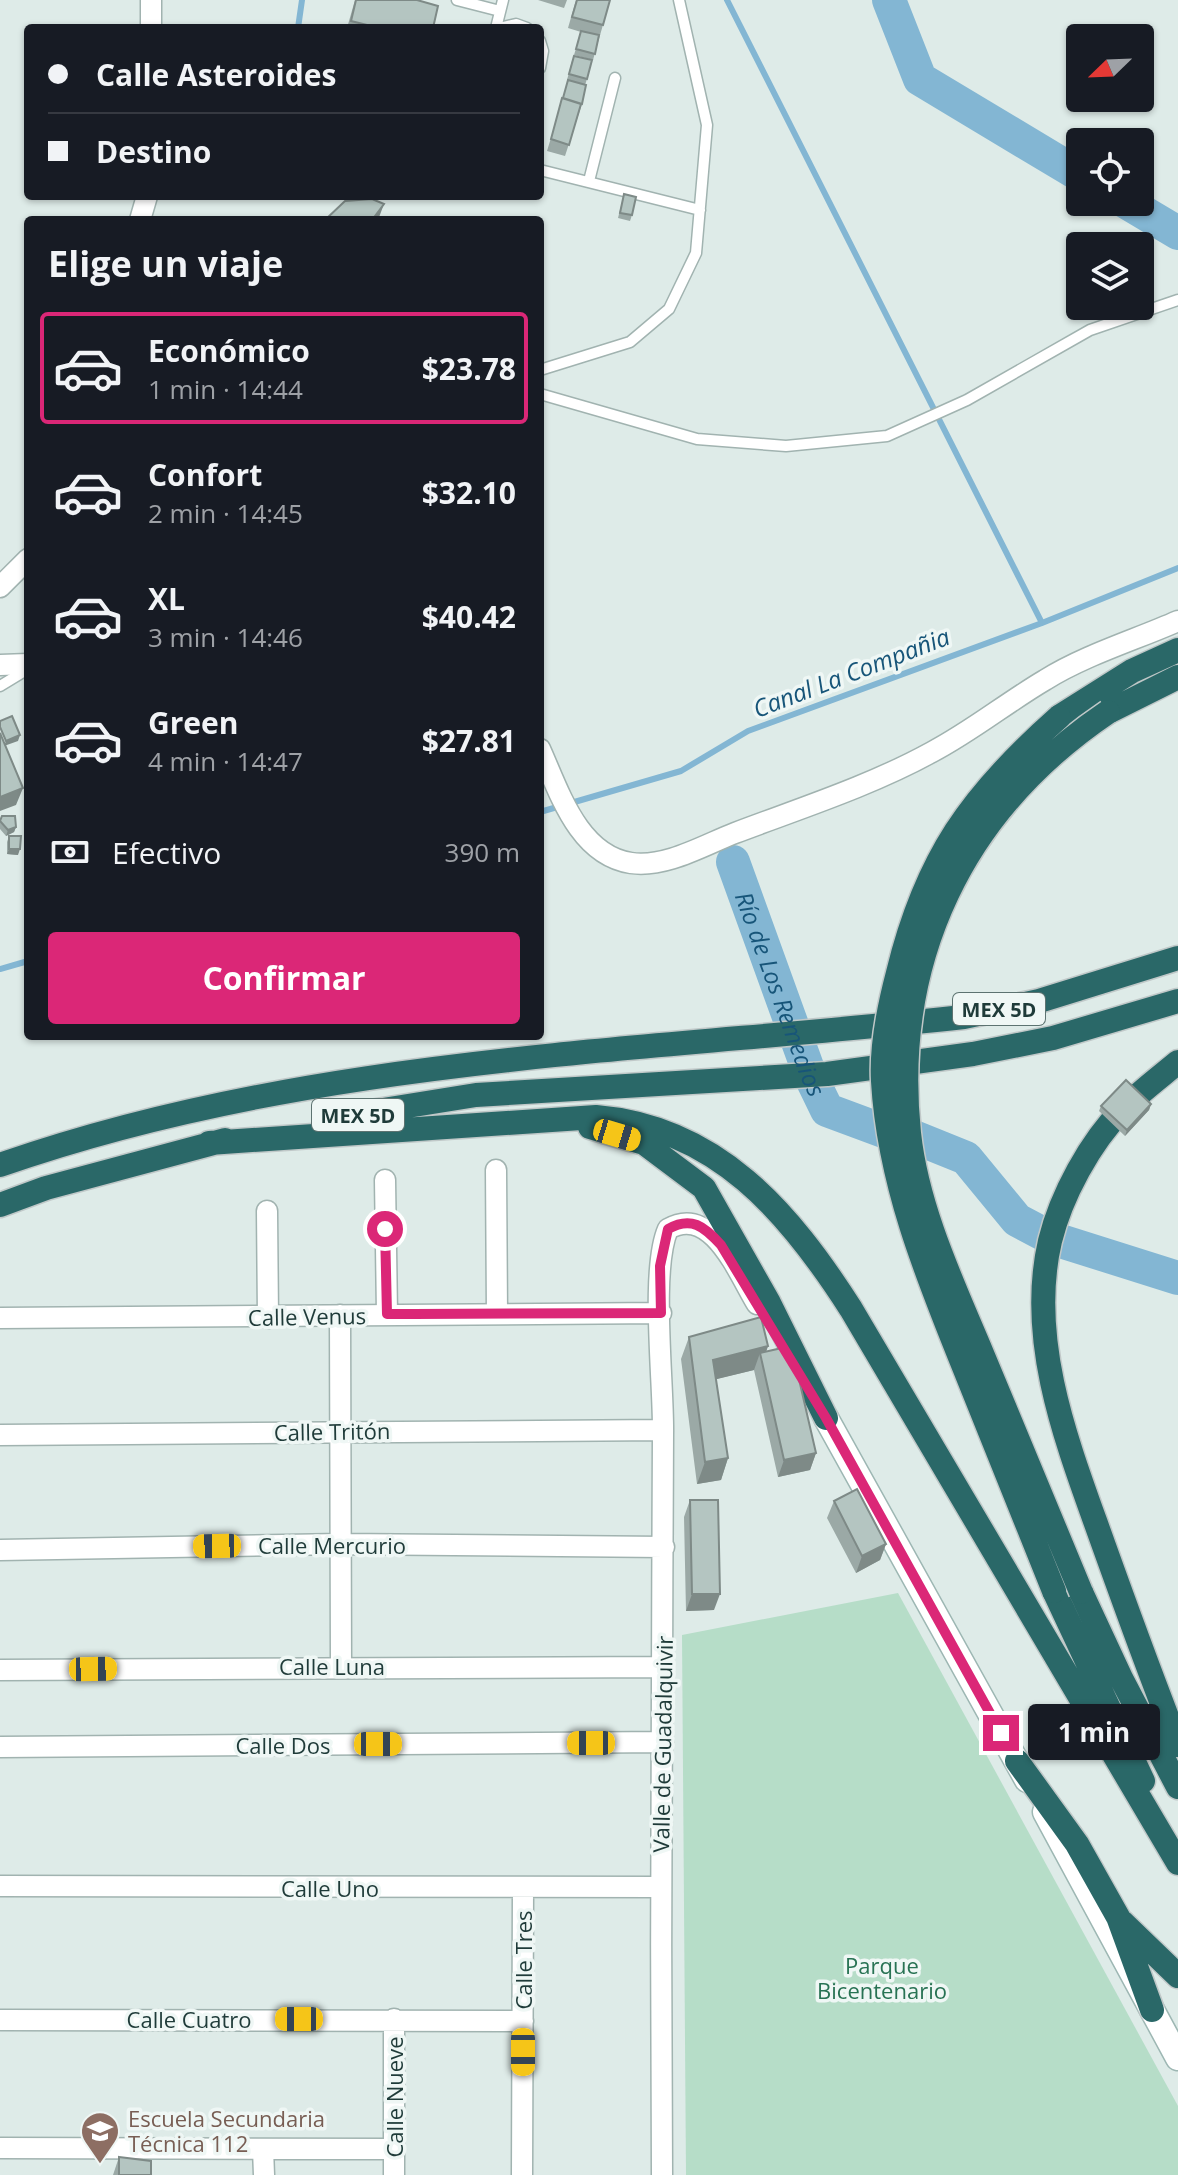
<!DOCTYPE html>
<html lang="es">
<head>
<meta charset="utf-8">
<style>
	body { margin:0; font-family:"Open Sans",sans-serif; background:#20242c; color:#f1f3f6; height:100vh; display:flex; flex-direction:column; font-size:30px; white-space:nowrap }
	* { box-sizing:border-box; margin:0 }
	p { font-size:26px; color:#9ea1a6 }
	.icon { flex:none; width:44px; height:44px; fill:none; stroke:currentColor; stroke-width:2; stroke-linecap:round; stroke-linejoin:round }
	.map { position:relative; flex:1; overflow:hidden }
	.details { position:absolute; left:24px; top:216px; width:520px; height:824px; display:flex; flex-direction:column; background:#171b24; border-radius:8px; box-shadow:0 2px 6px #0004 }
	.details>* { flex:none }
	.banner { position:absolute; left:24px; top:24px; width:520px; height:176px; border-radius:8px; box-shadow:0 2px 6px #0004; display:grid; align-content:center; height:176px; padding:0 24px; background:#171b24 }
	.needle { width:52px; rotate:247deg }
	.tools { position:absolute; left:1066px; top:24px; display:grid; gap:16px }
	.tools a { display:grid; place-items:center; width:88px; height:88px; border-radius:8px; background:#171b24; box-shadow:0 2px 6px #0004; font-size:40px }
	.end { position:absolute; width:36px; height:36px; margin:-18px; border:10px solid #db2777; background:#fff; box-shadow:0 0 0 4px #fff }
	.from { border-radius:50% }
	.bubble { position:absolute; height:56px; border-radius:8px; background:#171b24; box-shadow:0 2px 6px #0004; font-size:26px; font-weight:700; line-height:56px; text-align:center }
	.car { position:absolute; width:24px; height:48px; margin:-24px -12px; border-radius:10px; box-shadow:0 0 6px 2px #0007; background:linear-gradient(#f5c518 24%,#345 0 40%,#f5c518 0 76%,#345 0 86%,#f5c518 0) }
	.banner b { display:flex; align-items:center; gap:28px; height:76px; font-size:30px }
	.banner b+b { border-top:2px solid #363941 }
	.banner i { width:20px; height:20px; background:#f1f3f6 }
	ul { padding:0; list-style:none }
	li { display:flex; align-items:center; gap:24px; height:112px; margin:0 16px 12px; padding:0 8px; border:4px solid transparent; border-radius:8px }
	li div { flex:1 }
	li b { display:block; font-size:30px }
	li em { font-style:normal; font-weight:700 }
	li.selected { border-color:#db2777 }
	li>.icon { width:72px; height:72px; stroke-width:1.5 }
	h2 { padding:0 24px; font-size:36px; line-height:96px }
	.pay { display:flex; align-items:center; gap:20px; height:88px; padding:0 24px; font-size:30px }
	.pay p { margin-inline-start:auto }
	.primary-button { display:flex; gap:16px; margin-top:auto; padding:16px 24px }
	.primary-button a { flex:1; height:92px; border-radius:8px; background:#db2777; color:#fff; font-size:32px; font-weight:700; line-height:92px; text-align:center }
	.map>svg:first-child { display:block }
	.green { fill:#b6ddc8 }
	.lines { fill:none; stroke-linecap:round; stroke-linejoin:round }
	.stream { stroke:#83b6d3; stroke-width:6 }
	.river { stroke:#83b6d3; stroke-width:34 }
	.lane-casing { stroke:#a1b3b0; stroke-width:13 }
	.street-casing { stroke:#a1b3b0; stroke-width:23 }
	.secondary-casing { stroke:#9db7b3; stroke-width:27 }
	.highway-casing { stroke:#c0c8c8; stroke-width:27 }
	.lane { stroke:#fff; stroke-width:10 }
	.street { stroke:#fff; stroke-width:20 }
	.secondary { stroke:#fff; stroke-width:24 }
	.highway { stroke:#2a6868; stroke-width:24 }
	.highway-bridge-casing { stroke:#c0c8c8; stroke-width:27; stroke-linecap:butt }
	.highway-bridge { stroke:#2a6868; stroke-width:24 }
	.wall { fill:#9ba9a6 }
	.shaded-wall { fill:#7e8a87 }
	.building { fill:#b4c5c1; stroke:#7e8a87; stroke-width:2 }
	.route { stroke:#db2777; stroke-width:10 }
	.labels { text-anchor:middle; dominant-baseline:central; stroke-width:7; stroke-linejoin:round; paint-order:stroke }
	.shield { fill:#eff7f5; stroke:#5d7371; stroke-width:2 }
	.shield-label { font-size:20px; font-weight:bold; fill:#1f3b39 }
	.street-label { font-size:22px; fill:#1f3b39; stroke:#eff7f5 }
	.park-label { font-size:22px; fill:#287354; stroke:#eff7f5 }
	.education-label { font-size:22px; fill:#785e54; stroke:#eff7f5; text-anchor:start }
	.water-label { font-size:24px; font-style:italic; fill:#175579; stroke:#eff7f5 }
</style>
</head>
<body>
<div class="map">
<svg width="1178" height="2175" viewBox="0 0 1178 2175">
	<rect width="100%" height="100%" fill="#deebe8"/>
	<!-- green -->
	<path class="green" d="M898,1593L1178,2106V2175H686L682,1635Z"/>
	<g class="lines">
		<!-- stream -->
		<path class="stream" d="M727,0L1042,623
			M298,28L302,0
			M540,812L681,771L748,731L1042,623L1178,568
			M0,969L28,961"/>
		<!-- river -->
		<g class="river">
			<path d="M889,0L920,79L1080,175"/>
			<path d="M1126,202L1178,233"/>
			<path id="s1" d="M733,862L810,1075L827,1110L889,1133L909,1135L966,1158L1017,1220L1051,1238L1178,1278"/>
		</g>
		<defs>
			<path id="lane" d="M457,0L500,11
				M496,28L503,0
				M499,28L516,24L527,28
				M540,41L543,51L540,68
				M540,170L700,210
				M589,181L615,78
				M540,370L630,342L669,309L696,253L707,125L679,0
				M540,394L697,439L786,446L887,436L967,400L1090,330L1178,300
				M0,686L28,669"/>
			<path id="street" d="M151,0V28
				M140,220L147,196
				M0,587L28,559
				M0,665L28,664
				M540,749C559,791 578,855 631,863C666,868 704,845 735,833C801,808 870,786 932,752C972,731 1006,703 1045,680C1085,655 1135,640 1178,621
				M496,1170L497,1314
				M385,1180L387,1314
				M267,1211L268,1318
				M340,1315L341,1666
				M0,1318L661,1313
				M0,1435L663,1430
				M0,1550L341,1544L664,1547
				M0,1670L663,1667
				M0,1747L663,1742
				M0,1886L660,1887
				M394,2019V2175
				M0,2020L523,2021
				M0,2148L394,2149
				M263,2149L264,2175
				M522,2175L523,1889
				M662,2175C660,1928 662,1681 663,1434C664,1385 650,1270 668,1229C712,1204 738,1273 757,1304"/>
			<path id="secondary" d="M826,1418L1027,1780
				M1045,1812L1178,2058"/>
			<path id="highway" d="M1108,712L1178,677
				M1059,717L1132,671L1178,650
				M1178,1062C1160,1077 1140,1092 1123,1109C1090,1142 1061,1196 1050,1241C1026,1344 1070,1450 1104,1546C1128,1613 1152,1679 1178,1745
				M327,1119L476,1095L827,1074L973,1054L1053,1038L1178,1001
				M590,1127L644,1143L704,1188L769,1303L826,1418
				M209,1143L596,1117C717,1127 789,1212 851,1309L1178,1863
				M0,1165C308,1057 642,1052 964,1017L1039,1001L1178,958
				M0,1205L46,1188L225,1140
				M1054,1591L1143,1781
				M1081,1592L1121,1678L1178,1787
				M1017,1761L1077,1844L1118,1917L1152,2010
				M1122,1922L1178,1976"/>
		</defs>
		<!-- lane casing -->
		<use href="#lane" class="lane-casing"/>
		<!-- street casing -->
		<use href="#street" class="street-casing"/>
		<!-- secondary casing -->
		<use href="#secondary" class="secondary-casing"/>
		<!-- highway casing -->
		<use href="#highway" class="highway-casing"/>
		<!-- lane -->
		<use href="#lane" class="lane"/>
		<!-- street -->
		<use href="#street" class="street"/>
		<!-- secondary -->
		<use href="#secondary" class="secondary"/>
		<!-- highway -->
		<use href="#highway" class="highway"/>
		<defs>
			<path id="highway-bridge" d="M1054,1591C1024,1518 995,1445 966,1372C928,1278 889,1184 883,1081C881,1047 889,1007 898,973C926,858 971,795 1059,717
				M1081,1592C1048,1511 1014,1431 981,1351C952,1282 917,1208 909,1133C891,958 963,810 1108,712"/>
		</defs>
		<!-- highway-bridge casing -->
		<use href="#highway-bridge" class="highway-bridge-casing"/>
		<!-- highway-bridge -->
		<use href="#highway-bridge" class="highway-bridge"/>
	</g>
	<!-- wall -->
	<path class="wall" d="M355,0H417L433,28H347Z
		M538,0H567L564,8Z
		M576,0H610L593,60L574,55L581,32L568,28Z
		M572,61L587,79L585,85L567,80Z
		M563,98L582,104L565,156L547,151Z
		M624,194L632,215L630,221L618,218Z
		M0,820L16,827L14,832L6,836L0,829Z
		M9,836L18,855L7,854V842Z
		M1151,1104L1149,1110L1125,1136L1099,1111L1101,1106Z
		M689,1337L768,1346L766,1352L816,1453L810,1470L778,1477L754,1370L716,1379L728,1458L721,1480L697,1484L681,1359Z
		M690,1500L714,1610L686,1611L684,1517Z
		M834,1501L886,1544L880,1560L856,1573L827,1518Z
		M119,2157L151,2175H113Z"/>
	<!-- shaded-wall -->
	<path class="shaded-wall" d="M384,204L378,220H372Z
		M20,735L18,741L4,746L6,741Z
		M23,788L16,805L0,811V797Z
		M16,827L14,832L6,836L8,830Z
		M9,849H20L18,855L7,854Z
		M1151,1104L1149,1110L1125,1136L1127,1130Z
		M768,1346L762,1363L760,1353L754,1370L705,1382L713,1360Z
		M816,1453L810,1470L778,1477L784,1460Z
		M728,1458L721,1480L697,1484L705,1462Z
		M886,1544L880,1560L856,1573L862,1556Z
		M692,1594H720L714,1610L686,1611Z"/>
	<!-- building -->
	<path class="building" d="M356,0H417L438,6L433,28H379L351,21Z
		M577,0H610L603,25L572,17Z
		M581,31L599,35L595,54L576,49Z
		M574,56L592,60L587,79L569,74Z
		M568,80L586,85L582,104L563,98Z
		M562,98L581,104L569,145L551,139Z
		M624,194L636,197L632,215L620,213Z
		M372,199L384,204L372,220H325L345,201Z
		M12,716L20,735L6,741L0,727V721Z
		M0,733L23,788L0,797Z
		M2,816H15L16,827L8,830L0,821Z
		M9,836H21L20,849H9Z
		M1126,1080L1151,1104L1127,1130L1101,1106Z
		M761,1317L768,1346L713,1360L728,1458L705,1462L689,1337Z
		M782,1348L798,1375L816,1453L784,1460L760,1353Z
		M857,1489L886,1544L862,1556L834,1501Z
		M690,1500H718L720,1594H692Z
		M119,2157L151,2161V2175H119Z"/>
	<g class="lines">
		<!-- route -->
		<path class="route" d="M385,1229L387,1314H414L661,1313L660,1266L668,1229C691,1216 704,1226 721,1245L826,1418L1001,1733"/>
	</g>
	<!-- icons -->
	<defs>
		<symbol id="university-pin" viewBox="-11 -11 22 30"><path d="M0 17L-7.5 6A9.5 9.5 0 1 1 7.5 6Z" fill="#8d6e63" stroke="#eff7f5"/><path d="M0-5L7-2L0 1L-7-2ZM-4 1L0 2.5L4 1V4Q0 6-4 4Z" fill="#fff"/></symbol>
	</defs>
	<g fill-rule="evenodd">
		<use href="#university-pin" x="78" y="2109" width="44" height="60"/>
	</g>
	<g class="labels">
		<!-- shield labels -->
		<g class="shield">
			<rect x="953" y="993" width="92" height="32" rx="6"/>
			<rect x="312" y="1099" width="92" height="32" rx="6"/>
		</g>
		<g class="shield-label">
			<text x="999" y="1009">MEX 5D</text>
			<text x="358" y="1115">MEX 5D</text>
		</g>
		<!-- street labels -->
		<g class="street-label">
			<text transform="translate(307 1316) rotate(-1)">Calle Venus</text>
			<text transform="translate(332 1431) rotate(-1)">Calle Tritón</text>
			<text x="332" y="1545">Calle Mercurio</text>
			<text x="332" y="1666">Calle Luna</text>
			<text transform="translate(662 1744) rotate(-89)">Valle de Guadalquivir</text>
			<text x="283" y="1745">Calle Dos</text>
			<text x="330" y="1888">Calle Uno</text>
			<text transform="translate(523 1960) rotate(-90)">Calle Tres</text>
			<text x="189" y="2019">Calle Cuatro</text>
			<text transform="translate(394 2097) rotate(-90)">Calle Nueve</text>
		</g>
		<!-- park labels -->
		<g class="park-label">
			<text x="882" y="1965">Parque<tspan x="882" dy="25">Bicentenario</tspan></text>
		</g>
		<!-- education labels -->
		<g class="education-label">
			<text x="128" y="2118">Escuela Secundaria<tspan x="128" dy="25">Técnica 112</tspan></text>
		</g>
		<!-- water labels -->
		<g class="water-label">
			<text transform="translate(851 672) rotate(-21)">Canal La Compañia</text>
			<text stroke="none"><textPath href="#s1" startOffset="140">Río de Los Remedios</textPath></text>
		</g>
	</g>
</svg>
<div class="tools">
<a><svg class="needle" viewBox="-14 -14 28 28"><path d="M0-13l5 13h-10z" fill="#e53935"/><path d="M0 13l5-13h-10z" fill="#9ea1a6"/></svg></a>
<a><svg class="icon" aria-label="locate" viewBox="0 0 24 24"><circle cx="12" cy="12" r="6"/><path d="M12 2v4M12 18v4M2 12h4M18 12h4"/></svg></a>
<a><svg class="icon" aria-label="layers" viewBox="0 0 24 24"><path d="M12 4l9 5-9 5-9-5zM3 14l9 5 9-5"/></svg></a>
</div>
<i class="end from" style="left:385px;top:1229px"></i>
<i class="end" style="left:1001px;top:1733px"></i>
<div class="bubble" style="left:1028px;top:1704px;width:132px">1 min</div>
<i class="car" style="left:617px;top:1135px;rotate:107deg"></i>
<i class="car" style="left:217px;top:1546px;rotate:269deg"></i>
<i class="car" style="left:93px;top:1669px;rotate:89deg"></i>
<i class="car" style="left:591px;top:1743px;rotate:270deg"></i>
<i class="car" style="left:378px;top:1744px;rotate:90deg"></i>
<i class="car" style="left:299px;top:2019px;rotate:270deg"></i>
<i class="car" style="left:523px;top:2052px;rotate:180deg"></i>
<div class="banner">
<b><i class="from"></i>Calle Asteroides</b>
<b><i></i>Destino</b>
</div>
<section class="details">
<h2>Elige un viaje</h2>
<ul>
<li class="selected"><svg class="icon" aria-label="car" viewBox="0 0 24 24"><path d="M5 17H2v-5l4-1 3-4h7l3 4 3 1v5h-3M9 17h6M6 11h13"/><circle cx="7" cy="17" r="2"/><circle cx="17" cy="17" r="2"/></svg><div><b>Económico</b><p>1 min · 14:44</p></div><em>$23.78</em></li>
<li><svg class="icon" aria-label="car" viewBox="0 0 24 24"><path d="M5 17H2v-5l4-1 3-4h7l3 4 3 1v5h-3M9 17h6M6 11h13"/><circle cx="7" cy="17" r="2"/><circle cx="17" cy="17" r="2"/></svg><div><b>Confort</b><p>2 min · 14:45</p></div><em>$32.10</em></li>
<li><svg class="icon" aria-label="car" viewBox="0 0 24 24"><path d="M5 17H2v-5l4-1 3-4h7l3 4 3 1v5h-3M9 17h6M6 11h13"/><circle cx="7" cy="17" r="2"/><circle cx="17" cy="17" r="2"/></svg><div><b>XL</b><p>3 min · 14:46</p></div><em>$40.42</em></li>
<li><svg class="icon" aria-label="car" viewBox="0 0 24 24"><path d="M5 17H2v-5l4-1 3-4h7l3 4 3 1v5h-3M9 17h6M6 11h13"/><circle cx="7" cy="17" r="2"/><circle cx="17" cy="17" r="2"/></svg><div><b>Green</b><p>4 min · 14:47</p></div><em>$27.81</em></li>
</ul>
<div class="pay"><svg class="icon" aria-label="cash" viewBox="0 0 24 24"><path d="M3 7h18v10H3z"/><circle cx="12" cy="12" r="2"/></svg>Efectivo<p>390 m</p></div>
<div class="primary-button"><a>Confirmar</a></div>
</section>
</div>
</body>
</html>
